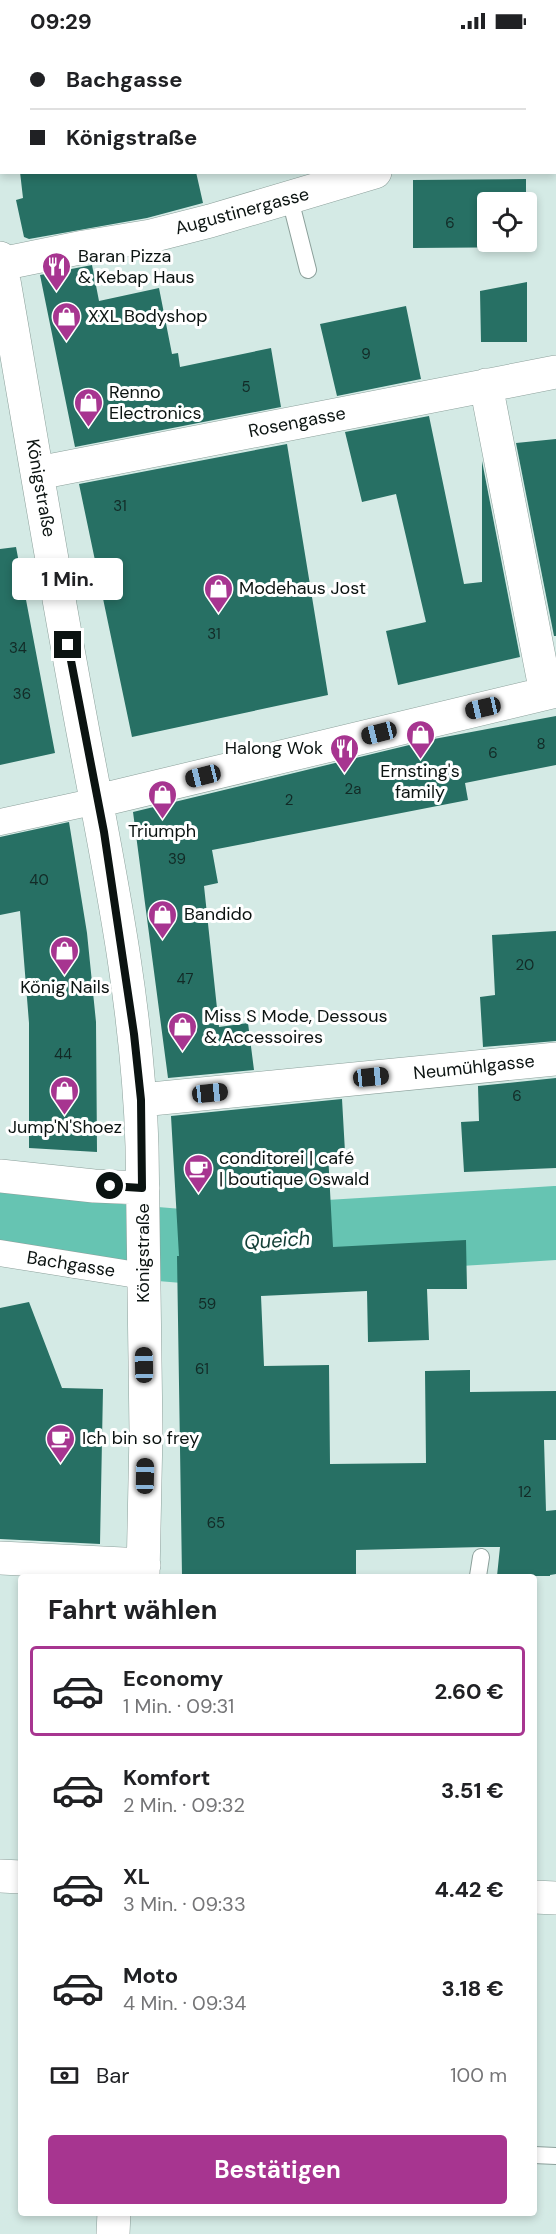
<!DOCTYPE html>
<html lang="de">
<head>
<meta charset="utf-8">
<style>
	body { margin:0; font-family:"DM Sans",sans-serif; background:#f2f2f2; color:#202124; height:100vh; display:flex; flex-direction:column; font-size:22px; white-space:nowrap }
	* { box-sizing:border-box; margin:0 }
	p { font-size:20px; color:#757577 }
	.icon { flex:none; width:33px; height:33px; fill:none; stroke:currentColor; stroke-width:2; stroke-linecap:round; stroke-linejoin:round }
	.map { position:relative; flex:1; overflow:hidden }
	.sheet { position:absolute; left:18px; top:1532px; width:519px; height:642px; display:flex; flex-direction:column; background:#fff; border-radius:6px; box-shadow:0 3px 9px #0003 }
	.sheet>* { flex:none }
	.banner { position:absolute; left:0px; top:0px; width:556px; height:132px; box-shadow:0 3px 9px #0003; display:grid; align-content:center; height:132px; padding:0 30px; background:#fff }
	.buttons { position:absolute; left:477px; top:150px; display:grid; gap:12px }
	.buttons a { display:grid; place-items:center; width:60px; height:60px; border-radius:6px; background:#fff; box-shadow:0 3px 9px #0003; font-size:30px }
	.end { position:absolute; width:27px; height:27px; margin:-14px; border:8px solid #0b1311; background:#fff; box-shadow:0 0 0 3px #fff }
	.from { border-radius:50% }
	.bubble { position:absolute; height:42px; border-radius:6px; background:#fff; box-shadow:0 3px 9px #0003; font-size:20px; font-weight:700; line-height:42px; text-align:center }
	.car { position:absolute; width:18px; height:36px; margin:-18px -9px; border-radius:8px; box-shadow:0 0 4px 2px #0007; background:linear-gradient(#222 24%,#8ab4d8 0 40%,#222 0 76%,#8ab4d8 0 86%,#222 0) }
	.banner b { display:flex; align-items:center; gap:21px; height:57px; font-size:22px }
	.banner b+b { border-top:2px solid #e0e0e0 }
	.banner i { width:15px; height:15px; background:#202124 }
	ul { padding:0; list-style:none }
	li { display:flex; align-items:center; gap:18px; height:90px; margin:0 12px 9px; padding:0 18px; border:3px solid transparent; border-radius:6px }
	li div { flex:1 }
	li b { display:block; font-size:22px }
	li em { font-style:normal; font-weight:700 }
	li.selected { border-color:#a73590 }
	li>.icon { width:54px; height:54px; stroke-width:1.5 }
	h2 { padding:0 30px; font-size:27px; line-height:72px }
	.pay { display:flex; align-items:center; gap:15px; height:66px; padding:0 30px; font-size:22px }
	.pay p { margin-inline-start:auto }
	.button { display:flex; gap:12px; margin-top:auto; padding:12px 30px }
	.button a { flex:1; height:69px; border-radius:6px; background:#a73590; color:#fff; font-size:24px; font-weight:700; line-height:69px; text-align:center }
	.status { display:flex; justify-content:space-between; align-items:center; height:42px; padding:0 30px; background:#fff; direction:ltr }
	.status svg { height:16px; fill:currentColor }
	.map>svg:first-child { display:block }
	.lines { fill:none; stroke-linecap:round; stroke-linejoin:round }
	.river { stroke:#66c4b2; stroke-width:74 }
	.building { fill:#277064 }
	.service-casing { stroke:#8ca09b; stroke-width:18 }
	.pedestrian-casing { stroke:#8ca09b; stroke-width:27 }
	.minor-casing { stroke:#8ca09b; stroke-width:34 }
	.path { stroke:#6c7b78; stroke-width:4; stroke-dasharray:4.5 4.5; stroke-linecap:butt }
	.service { stroke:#fff; stroke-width:16 }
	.pedestrian { stroke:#fff; stroke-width:26 }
	.minor { stroke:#fff; stroke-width:33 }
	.route { stroke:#0b1311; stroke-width:8 }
	.labels { text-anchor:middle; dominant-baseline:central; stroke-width:6; stroke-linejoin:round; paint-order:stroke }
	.number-label { font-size:15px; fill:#122a26 }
	.street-label { font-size:18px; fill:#0b1311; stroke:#fff }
	.poi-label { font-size:18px; fill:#0b1311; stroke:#fff; text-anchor:start }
	.water-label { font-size:20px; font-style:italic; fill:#123e36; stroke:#fff }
</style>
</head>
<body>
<div class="status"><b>09:29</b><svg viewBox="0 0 49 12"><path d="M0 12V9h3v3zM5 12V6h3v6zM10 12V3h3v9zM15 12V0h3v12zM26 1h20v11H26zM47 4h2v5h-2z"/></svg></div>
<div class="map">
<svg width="556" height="2192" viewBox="0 0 556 2192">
	<rect width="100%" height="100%" fill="#d4eae5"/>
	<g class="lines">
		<!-- river -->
		<path class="river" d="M0,1183L61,1194L182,1204L556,1181"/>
	</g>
	<!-- building -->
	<path class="building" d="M20,130H196L203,161L147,176L29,197L24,195L16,158L23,156Z
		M526,137V160H488V200H526V162L527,205L413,206V138Z
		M92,223L99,259L159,246L172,312L178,311L180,325L271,306L281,365L75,405L40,233Z
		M527,240V300H481L480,249Z
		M406,264L421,337L337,354L320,282Z
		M429,374L464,542L482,540V419L520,615L398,643L386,589L426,580L396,452L362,460L345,390Z
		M556,397V594H554L516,401Z
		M287,402L328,653L132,695L79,442Z
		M16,505L55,711L0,723V507Z
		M556,674V723L465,741L468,758L212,808L218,841L204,844L219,985L248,981L254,1028L168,1036L133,770L434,697Z
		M69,780L87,891L96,980L97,1110L29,1106V981L20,869L0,873V795Z
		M556,889V999L483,1005L480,955L495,953L492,893Z
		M556,1036V1126L464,1130L461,1080L479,1079L478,1044Z
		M342,1057L345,1110L328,1111L333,1205L466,1198L467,1247H427L429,1298L368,1300L367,1249L261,1254L264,1324L329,1323L330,1422L426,1421L425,1329L470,1328V1350L556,1349V1398H544L546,1469L556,1468V1532L550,1533V1534H497L500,1505H482L356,1508V1534H182L177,1214H179L171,1074Z
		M29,1260L62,1346L103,1347L100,1502L0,1497V1266Z"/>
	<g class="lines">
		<defs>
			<path id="service" d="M290,157L308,228
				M478,1534L481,1515
				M534,2113L556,2114"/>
			<path id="pedestrian" d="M0,780L97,759
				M0,1211L143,1234"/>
			<path id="minor" d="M555,80L556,79
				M0,216C28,376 54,536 84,695C110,831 138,966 142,1104L146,1390L143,1534
				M1,222L84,205L151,194L210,179L375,130
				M486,343L546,651
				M38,431L556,330
				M97,759L556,649
				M141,1058L556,1017
				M0,1134L94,1144L143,1146
				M0,1516L144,1523
				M0,1834L21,1835
				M534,1855L556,1856
				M113,2192L114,2170"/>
		</defs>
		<!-- service casing -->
		<use href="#service" class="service-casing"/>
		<!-- pedestrian casing -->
		<use href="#pedestrian" class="pedestrian-casing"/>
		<!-- minor casing -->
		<use href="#minor" class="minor-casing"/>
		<!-- path -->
		<path class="path" d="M38,0V2
			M155,0V2
			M334,0V2
			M376,0L389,2
			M245,2L259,0
			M397,2L431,0
			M0,37H2"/>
		<!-- service -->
		<use href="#service" class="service"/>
		<!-- pedestrian -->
		<use href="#pedestrian" class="pedestrian"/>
		<!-- minor -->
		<use href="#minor" class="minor"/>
	</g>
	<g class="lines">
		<!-- route -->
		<path class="route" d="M68,603L104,790L134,992L141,1058L142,1146L110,1144"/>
	</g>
	<!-- icons -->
	<defs>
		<symbol id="restaurant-pin" viewBox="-11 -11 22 30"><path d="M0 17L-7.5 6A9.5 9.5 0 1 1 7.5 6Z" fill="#a73590" stroke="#fff"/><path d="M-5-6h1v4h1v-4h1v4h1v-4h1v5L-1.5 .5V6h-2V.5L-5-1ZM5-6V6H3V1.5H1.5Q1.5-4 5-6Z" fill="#fff"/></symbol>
		<symbol id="shop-pin" viewBox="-11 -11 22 30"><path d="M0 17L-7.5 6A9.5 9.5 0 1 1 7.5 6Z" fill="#a73590" stroke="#fff"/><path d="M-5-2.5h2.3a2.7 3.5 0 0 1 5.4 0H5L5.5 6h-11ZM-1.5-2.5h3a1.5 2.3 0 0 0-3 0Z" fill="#fff"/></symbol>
		<symbol id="cafe-pin" viewBox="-11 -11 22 30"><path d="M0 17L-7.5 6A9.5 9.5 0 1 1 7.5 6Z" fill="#a73590" stroke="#fff"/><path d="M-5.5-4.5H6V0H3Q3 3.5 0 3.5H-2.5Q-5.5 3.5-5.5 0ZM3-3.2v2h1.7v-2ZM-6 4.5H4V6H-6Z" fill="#fff"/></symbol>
	</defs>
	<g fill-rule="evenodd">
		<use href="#restaurant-pin" x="40" y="208" width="33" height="45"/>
		<use href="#shop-pin" x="50" y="258" width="33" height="45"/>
		<use href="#shop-pin" x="72" y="344" width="33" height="45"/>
		<use href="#shop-pin" x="202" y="530" width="33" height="45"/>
		<use href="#shop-pin" x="404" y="676" width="33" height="45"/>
		<use href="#restaurant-pin" x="328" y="690" width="33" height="45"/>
		<use href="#shop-pin" x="146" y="736" width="33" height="45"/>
		<use href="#shop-pin" x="146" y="856" width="33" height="45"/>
		<use href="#shop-pin" x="48" y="892" width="33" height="45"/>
		<use href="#shop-pin" x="166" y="968" width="33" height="45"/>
		<use href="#shop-pin" x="48" y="1032" width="33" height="45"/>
		<use href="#cafe-pin" x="182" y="1110" width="33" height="45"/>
		<use href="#cafe-pin" x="44" y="1380" width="33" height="45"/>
	</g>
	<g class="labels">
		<!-- number labels -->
		<g class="number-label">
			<text x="450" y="181">6</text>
			<text x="366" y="312">9</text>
			<text x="246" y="345">5</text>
			<text x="120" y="464">31</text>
			<text x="214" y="592">31</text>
			<text x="18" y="606">34</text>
			<text x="22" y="652">36</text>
			<text x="541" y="702">8</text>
			<text x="493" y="711">6</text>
			<text x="353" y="747">2a</text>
			<text x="289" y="758">2</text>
			<text x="177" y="817">39</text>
			<text x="39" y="838">40</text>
			<text x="525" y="923">20</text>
			<text x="185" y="937">47</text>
			<text x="63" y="1012">44</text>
			<text x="517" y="1054">6</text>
			<text x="207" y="1262">59</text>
			<text x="202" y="1327">61</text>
			<text x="525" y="1450">12</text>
			<text x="216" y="1481">65</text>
		</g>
		<!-- street labels -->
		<g class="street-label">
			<text transform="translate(242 169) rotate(-15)">Augustinergasse</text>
			<text transform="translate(297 380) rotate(-11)">Rosengasse</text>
			<text transform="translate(41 446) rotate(80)">Königstraße</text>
			<text transform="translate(474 1025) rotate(-6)">Neumühlgasse</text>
			<text transform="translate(143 1211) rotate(-90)">Königstraße</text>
			<text transform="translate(71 1222) rotate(9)">Bachgasse</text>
		</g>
		<!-- poi labels -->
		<g class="poi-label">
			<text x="78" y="214">Baran Pizza<tspan x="78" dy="21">&amp; Kebap Haus</tspan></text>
			<text x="88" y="274">XXL Bodyshop</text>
			<text x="109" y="350">Renno<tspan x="109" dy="21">Electronics</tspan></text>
			<text x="239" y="546">Modehaus Jost</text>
			<text x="323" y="706" text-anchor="end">Halong Wok</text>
			<text x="420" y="729" text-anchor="middle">Ernsting's<tspan x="420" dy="21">family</tspan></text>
			<text x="162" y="789" text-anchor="middle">Triumph</text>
			<text x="184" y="872">Bandido</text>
			<text x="65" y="945" text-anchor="middle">König Nails</text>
			<text x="204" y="974">Miss S Mode, Dessous<tspan x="204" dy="21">&amp; Accessoires</tspan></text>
			<text x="65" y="1085" text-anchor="middle">Jump'N'Shoez</text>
			<text x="219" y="1116">conditorei | café<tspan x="219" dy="21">| boutique Oswald</tspan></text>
			<text x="82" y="1396">Ich bin so frey</text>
		</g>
		<!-- water labels -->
		<g class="water-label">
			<text transform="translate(277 1198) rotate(-4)">Queich</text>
		</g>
	</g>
</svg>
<div class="buttons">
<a><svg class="icon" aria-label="locate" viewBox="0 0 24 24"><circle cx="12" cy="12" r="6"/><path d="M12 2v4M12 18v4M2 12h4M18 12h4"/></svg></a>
</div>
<i class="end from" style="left:110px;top:1144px"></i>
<i class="end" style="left:68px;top:603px"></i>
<div class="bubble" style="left:12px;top:516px;width:111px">1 Min.</div>
<i class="car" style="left:483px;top:666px;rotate:257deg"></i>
<i class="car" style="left:379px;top:691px;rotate:256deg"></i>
<i class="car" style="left:203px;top:734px;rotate:256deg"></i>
<i class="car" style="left:371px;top:1035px;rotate:84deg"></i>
<i class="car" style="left:210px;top:1051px;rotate:84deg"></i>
<i class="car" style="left:144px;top:1323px;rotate:359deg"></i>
<i class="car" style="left:145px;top:1434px;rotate:1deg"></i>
<div class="banner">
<b><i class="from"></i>Bachgasse</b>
<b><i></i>Königstraße</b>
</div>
<section class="sheet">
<h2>Fahrt wählen</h2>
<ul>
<li class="selected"><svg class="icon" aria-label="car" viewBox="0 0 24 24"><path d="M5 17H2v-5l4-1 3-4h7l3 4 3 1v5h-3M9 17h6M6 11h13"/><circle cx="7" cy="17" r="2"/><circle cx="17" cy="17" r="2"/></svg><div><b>Economy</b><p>1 Min. · 09:31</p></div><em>2.60 €</em></li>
<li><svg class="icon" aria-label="car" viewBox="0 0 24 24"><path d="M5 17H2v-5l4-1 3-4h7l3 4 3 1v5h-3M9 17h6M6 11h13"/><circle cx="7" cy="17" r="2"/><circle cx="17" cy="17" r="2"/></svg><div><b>Komfort</b><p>2 Min. · 09:32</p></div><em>3.51 €</em></li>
<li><svg class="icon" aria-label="car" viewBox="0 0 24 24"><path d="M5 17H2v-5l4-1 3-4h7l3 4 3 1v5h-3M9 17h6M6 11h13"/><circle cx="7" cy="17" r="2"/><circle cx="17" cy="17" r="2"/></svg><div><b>XL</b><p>3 Min. · 09:33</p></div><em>4.42 €</em></li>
<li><svg class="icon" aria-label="car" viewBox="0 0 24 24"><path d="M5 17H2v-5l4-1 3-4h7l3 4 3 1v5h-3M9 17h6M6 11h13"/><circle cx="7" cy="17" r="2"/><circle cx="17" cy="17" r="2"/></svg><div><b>Moto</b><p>4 Min. · 09:34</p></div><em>3.18 €</em></li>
</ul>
<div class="pay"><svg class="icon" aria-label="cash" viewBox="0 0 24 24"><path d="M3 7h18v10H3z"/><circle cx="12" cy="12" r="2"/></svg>Bar<p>100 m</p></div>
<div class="button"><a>Bestätigen</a></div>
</section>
</div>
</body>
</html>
